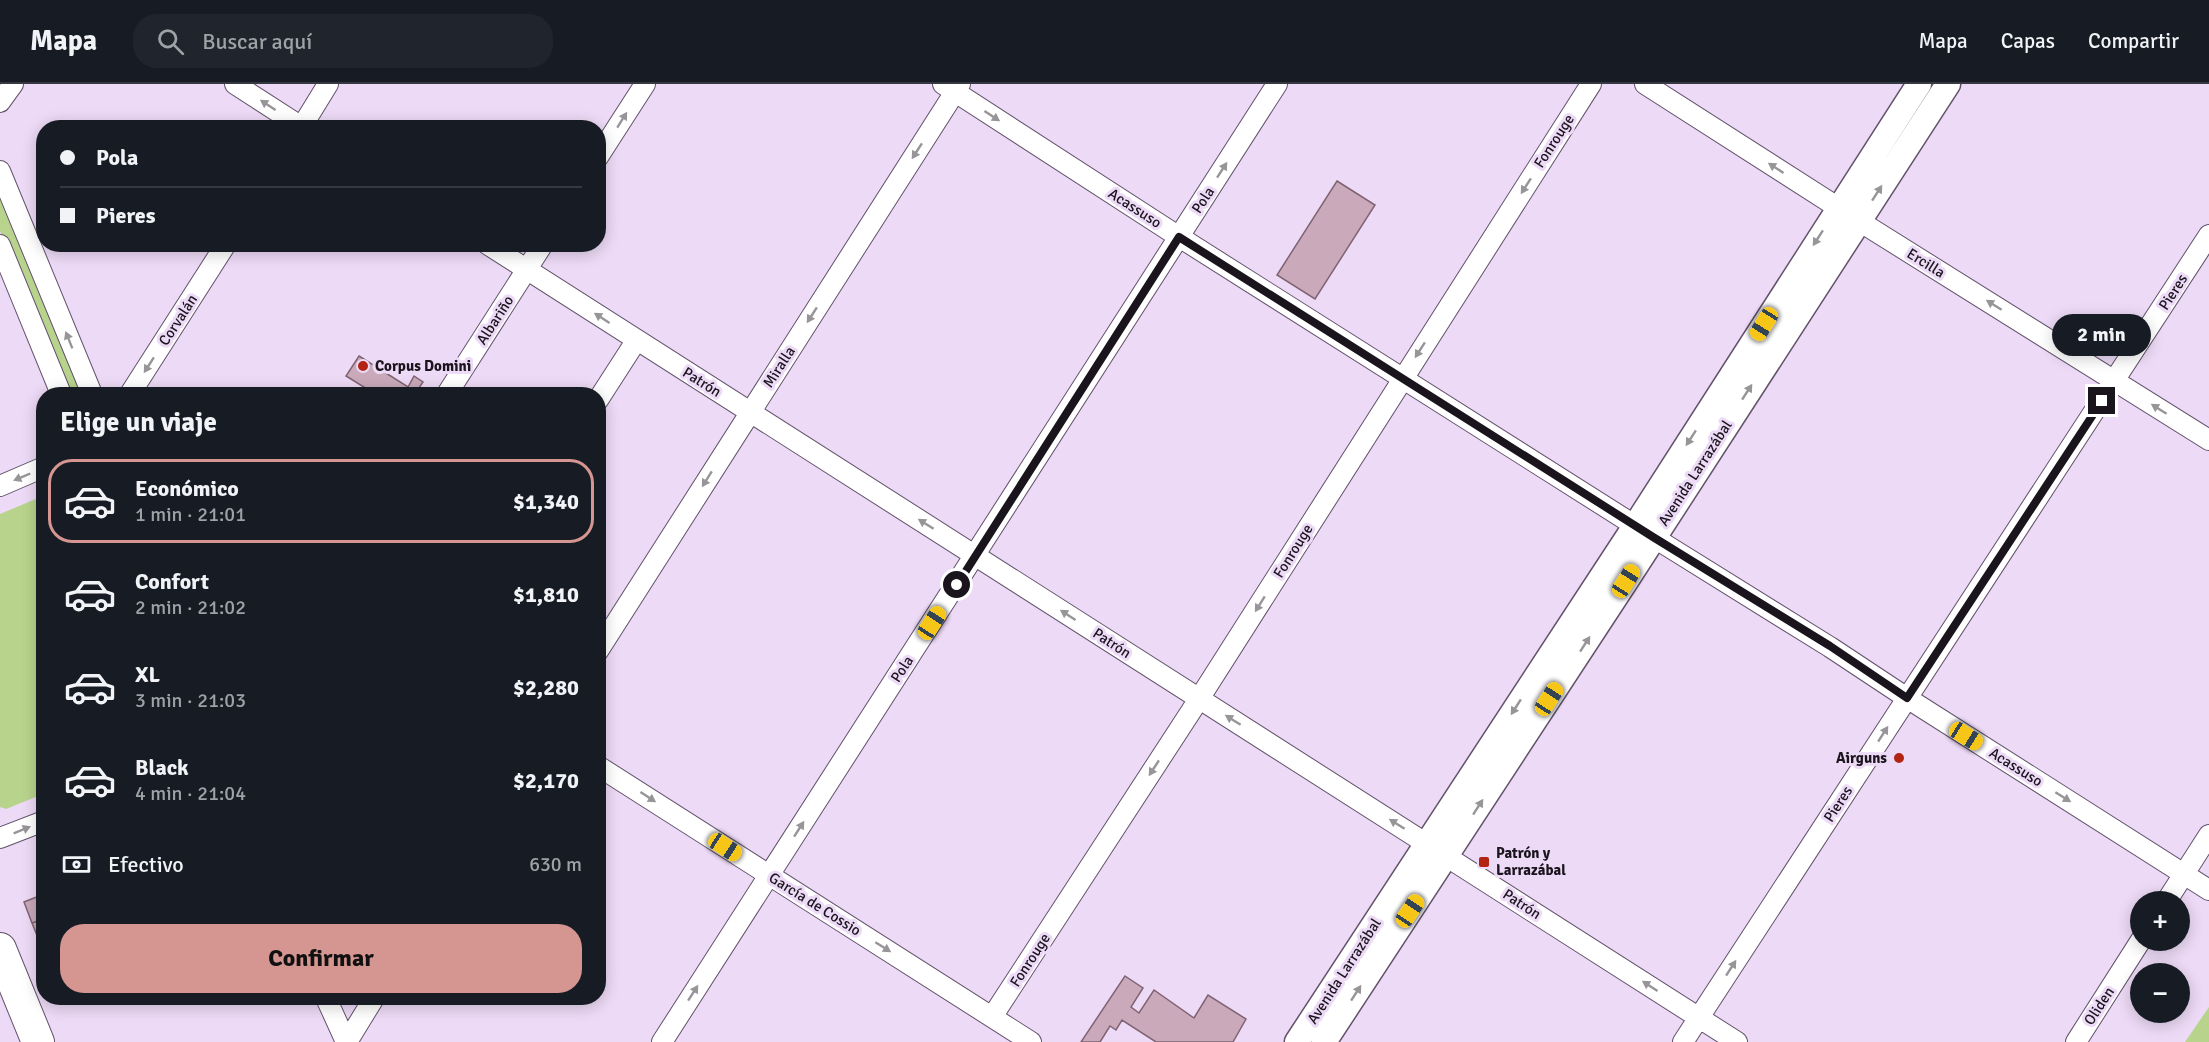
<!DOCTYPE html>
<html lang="es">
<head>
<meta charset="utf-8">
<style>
	body { margin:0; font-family:Signika,sans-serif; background:#20242c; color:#f1f3f6; height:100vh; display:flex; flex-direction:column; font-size:22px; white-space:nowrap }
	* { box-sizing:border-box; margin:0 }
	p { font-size:20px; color:#9ea1a6 }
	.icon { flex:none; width:33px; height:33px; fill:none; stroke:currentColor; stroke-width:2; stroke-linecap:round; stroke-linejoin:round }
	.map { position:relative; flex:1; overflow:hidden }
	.details { position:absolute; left:36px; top:303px; width:570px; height:618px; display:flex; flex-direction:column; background:#171b24; border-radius:24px; box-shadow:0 3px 15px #0003 }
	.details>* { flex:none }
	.top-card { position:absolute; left:36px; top:36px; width:570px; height:132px; border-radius:24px; box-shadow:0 3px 15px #0003; display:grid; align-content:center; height:132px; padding:0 24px; background:#171b24 }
	.controls { position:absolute; left:2130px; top:807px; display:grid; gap:12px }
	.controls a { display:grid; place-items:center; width:60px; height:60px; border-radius:50%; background:#171b24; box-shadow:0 3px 15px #0003; font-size:30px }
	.end { position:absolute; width:27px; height:27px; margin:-14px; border:8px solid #1a141d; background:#fff; box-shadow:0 0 0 3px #fff }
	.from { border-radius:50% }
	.bubble { position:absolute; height:42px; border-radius:21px; background:#171b24; box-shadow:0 3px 15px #0003; font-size:20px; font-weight:700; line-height:42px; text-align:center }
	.car { position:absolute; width:18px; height:36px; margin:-18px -9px; border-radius:8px; box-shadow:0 0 4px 2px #0007; background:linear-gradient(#f5c518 24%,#345 0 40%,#f5c518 0 76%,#345 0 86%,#f5c518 0) }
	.top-card b { display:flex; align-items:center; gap:21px; height:57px; font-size:22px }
	.top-card b+b { border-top:2px solid #363941 }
	.top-card i { width:15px; height:15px; background:#f1f3f6 }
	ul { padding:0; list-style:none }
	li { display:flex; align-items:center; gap:18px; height:84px; margin:0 12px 9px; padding:0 12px; border:3px solid transparent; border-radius:24px }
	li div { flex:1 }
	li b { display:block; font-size:22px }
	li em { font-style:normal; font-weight:700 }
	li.current { border-color:#d59590 }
	li>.icon { width:54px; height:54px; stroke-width:1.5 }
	h2 { padding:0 24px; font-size:27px; line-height:72px }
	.pay { display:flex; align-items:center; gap:15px; height:66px; padding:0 24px; font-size:22px }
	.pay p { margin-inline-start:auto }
	.button { display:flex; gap:12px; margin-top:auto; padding:12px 24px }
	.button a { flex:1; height:69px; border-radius:24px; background:#d59590; color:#111; font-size:24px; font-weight:700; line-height:69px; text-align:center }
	header { display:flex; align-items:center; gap:36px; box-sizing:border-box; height:84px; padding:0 30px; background:#171b24; border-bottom:2px solid #363941 }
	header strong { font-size:28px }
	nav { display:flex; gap:33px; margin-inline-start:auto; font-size:21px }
	.search { width:420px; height:54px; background:#20242c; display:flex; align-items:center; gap:15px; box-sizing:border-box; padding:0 21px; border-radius:24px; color:#9ea1a6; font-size:22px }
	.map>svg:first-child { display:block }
	.green { fill:#b8d48c }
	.building { fill:#c9a9ba; stroke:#7f6372; stroke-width:1.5 }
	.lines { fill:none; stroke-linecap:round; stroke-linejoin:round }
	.minor-casing { stroke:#62526a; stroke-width:22 }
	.tertiary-casing { stroke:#62526a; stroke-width:27 }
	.primary-casing { stroke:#62526a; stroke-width:34 }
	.minor { stroke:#fff; stroke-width:20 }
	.tertiary { stroke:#fff; stroke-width:24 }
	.primary { stroke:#fff; stroke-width:32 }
	.oneway { fill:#989599 }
	.route { stroke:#1a141d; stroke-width:8 }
	.poi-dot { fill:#b22313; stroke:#eddaf6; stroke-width:2 }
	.labels { text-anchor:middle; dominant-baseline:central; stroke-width:6; stroke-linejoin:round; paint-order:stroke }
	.street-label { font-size:15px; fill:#1a141d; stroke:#eddaf6 }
	.poi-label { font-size:15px; font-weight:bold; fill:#1a141d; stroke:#eddaf6; text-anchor:start }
</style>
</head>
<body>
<header>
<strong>Mapa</strong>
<div class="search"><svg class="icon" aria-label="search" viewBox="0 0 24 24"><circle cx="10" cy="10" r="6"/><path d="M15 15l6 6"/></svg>Buscar aquí</div>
<nav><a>Mapa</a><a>Capas</a><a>Compartir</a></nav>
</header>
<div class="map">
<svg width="2209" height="958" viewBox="0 0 2209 958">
	<rect width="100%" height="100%" fill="#eddaf6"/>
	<!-- green -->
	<path class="green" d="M0,110L78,303L76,308L72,310L65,308L0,147Z
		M43,412V710L6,725L0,723V430Z
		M2209,923V958H2185Z"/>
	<!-- building -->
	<path class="building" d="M1337,97L1375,121L1315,215L1277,191Z
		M359,272L408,303L414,292L423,298L415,310H375L346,292Z
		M44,810V835L32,839L24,818Z
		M44,835V857L40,859L32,839Z
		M1125,892L1143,904L1131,923L1139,929L1154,906L1194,934L1208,911L1246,935L1233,958H1156L1122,936L1116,946L1110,942L1100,958H1081Z"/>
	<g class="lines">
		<defs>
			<path id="minor" d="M235,0L303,44
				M943,0L1173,149L1653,453L1830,563L1907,614L2209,806
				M1645,0L1859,137L2209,356
				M0,18L13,0
				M301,44L328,0
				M598,73L645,0
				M0,87L92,310
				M487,160L1737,958
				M0,161L61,310
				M130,310L226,160
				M447,310L543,160
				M598,316L636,257
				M0,402L44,383
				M598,567L960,0
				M598,682L1031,958
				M0,754L44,737
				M2166,818L2209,751
				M326,914L346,958
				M992,933L1199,615L1591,0
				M347,958L374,914
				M662,958L1277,0
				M1683,958L2209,151
				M2076,958L2141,856"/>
			<path id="tertiary" d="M1297,958L1635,442L1919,0
				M1324,958L1626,497L1948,0"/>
			<path id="primary" d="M0,865L38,958"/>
		</defs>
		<!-- minor casing -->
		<use href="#minor" class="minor-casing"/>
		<!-- tertiary casing -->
		<use href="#tertiary" class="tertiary-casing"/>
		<!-- primary casing -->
		<use href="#primary" class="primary-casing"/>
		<!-- minor -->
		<use href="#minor" class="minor"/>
		<!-- tertiary -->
		<use href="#tertiary" class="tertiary"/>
		<!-- primary -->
		<use href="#primary" class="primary"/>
	</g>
	<!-- one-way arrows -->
	<defs><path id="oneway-solid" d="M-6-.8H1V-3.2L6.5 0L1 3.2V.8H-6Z" transform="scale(1.5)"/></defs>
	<g class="oneway">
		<use href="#oneway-solid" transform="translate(268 21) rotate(-147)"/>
		<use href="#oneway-solid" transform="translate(992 32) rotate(33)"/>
		<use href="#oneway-solid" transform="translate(622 36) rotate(-58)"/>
		<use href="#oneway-solid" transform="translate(917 67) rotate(123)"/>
		<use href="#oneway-solid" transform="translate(1776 84) rotate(-147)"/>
		<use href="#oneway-solid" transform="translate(1222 86) rotate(-57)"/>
		<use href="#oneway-solid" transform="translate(1526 102) rotate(123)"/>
		<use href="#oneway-solid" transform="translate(1877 109) rotate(-57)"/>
		<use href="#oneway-solid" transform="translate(1818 154) rotate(123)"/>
		<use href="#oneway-solid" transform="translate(1994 221) rotate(-148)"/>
		<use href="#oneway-solid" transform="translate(812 231) rotate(123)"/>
		<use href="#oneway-solid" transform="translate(602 234) rotate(-147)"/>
		<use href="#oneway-solid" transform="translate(69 256) rotate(-112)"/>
		<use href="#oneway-solid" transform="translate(1420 266) rotate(123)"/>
		<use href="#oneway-solid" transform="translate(149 281) rotate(123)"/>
		<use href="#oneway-solid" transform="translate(1747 308) rotate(-57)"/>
		<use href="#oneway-solid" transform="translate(2159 325) rotate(-148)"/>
		<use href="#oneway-solid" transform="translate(1691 354) rotate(123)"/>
		<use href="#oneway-solid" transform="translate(22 393) rotate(157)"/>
		<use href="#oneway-solid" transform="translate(707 395) rotate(122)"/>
		<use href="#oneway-solid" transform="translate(926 440) rotate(-148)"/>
		<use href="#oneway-solid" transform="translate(1260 520) rotate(122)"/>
		<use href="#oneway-solid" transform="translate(1068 531) rotate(-147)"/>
		<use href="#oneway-solid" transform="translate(1585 560) rotate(-57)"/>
		<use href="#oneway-solid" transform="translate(1516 623) rotate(123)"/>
		<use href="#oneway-solid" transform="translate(1233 636) rotate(-148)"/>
		<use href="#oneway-solid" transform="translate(1883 650) rotate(-57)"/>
		<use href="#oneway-solid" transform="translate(1154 684) rotate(123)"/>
		<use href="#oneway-solid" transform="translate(648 713) rotate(33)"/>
		<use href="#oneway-solid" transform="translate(2063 713) rotate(32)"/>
		<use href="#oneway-solid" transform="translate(1478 723) rotate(-57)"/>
		<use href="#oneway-solid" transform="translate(1397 740) rotate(-148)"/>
		<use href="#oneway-solid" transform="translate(799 745) rotate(-57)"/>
		<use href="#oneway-solid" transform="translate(22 746) rotate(-22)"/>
		<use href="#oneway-solid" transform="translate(883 863) rotate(32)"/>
		<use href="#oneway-solid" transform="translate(1731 884) rotate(-57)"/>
		<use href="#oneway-solid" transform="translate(1650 902) rotate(-147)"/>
		<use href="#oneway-solid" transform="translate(693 909) rotate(-57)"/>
		<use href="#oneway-solid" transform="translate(1356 909) rotate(-57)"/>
	</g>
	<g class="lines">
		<!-- route -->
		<path class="route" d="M957,501L1179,153L1653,453L1830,562L1907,614L2102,317"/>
	</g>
	<!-- markers -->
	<g class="poi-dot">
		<circle cx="363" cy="282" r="6"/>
		<circle cx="1899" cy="674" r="6"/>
		<rect x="1478" y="772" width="12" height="12" rx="3"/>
	</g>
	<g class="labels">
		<!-- street labels -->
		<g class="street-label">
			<text transform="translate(1554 57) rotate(-57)">Fonrouge</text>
			<text transform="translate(1203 116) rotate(-57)">Pola</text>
			<text transform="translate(1135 124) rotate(33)">Acassuso</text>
			<text transform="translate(1926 179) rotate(32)">Ercilla</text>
			<text transform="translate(2173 208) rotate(-57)">Pieres</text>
			<text transform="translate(178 236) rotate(-57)">Corvalán</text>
			<text transform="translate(495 236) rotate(-57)">Albariño</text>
			<text transform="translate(779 283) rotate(-57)">Miralla</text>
			<text transform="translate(702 298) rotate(32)">Patrón</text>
			<text transform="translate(1695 389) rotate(-57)">Avenida Larrazábal</text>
			<text transform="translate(1293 467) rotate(-58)">Fonrouge</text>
			<text transform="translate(1112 559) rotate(33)">Patrón</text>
			<text transform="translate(902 585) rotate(-57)">Pola</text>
			<text transform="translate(2016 683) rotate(32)">Acassuso</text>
			<text transform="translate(1838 720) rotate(-57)">Pieres</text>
			<text transform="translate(815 820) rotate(32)">García de Cossio</text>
			<text transform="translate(1522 820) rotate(33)">Patrón</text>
			<text transform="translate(1030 876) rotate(-57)">Fonrouge</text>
			<text transform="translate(1344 887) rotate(-57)">Avenida Larrazábal</text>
			<text transform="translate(2099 922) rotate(-57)">Oliden</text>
		</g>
		<!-- poi labels -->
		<g class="poi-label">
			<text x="375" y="282">Corpus Domini</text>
			<text x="1887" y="674" text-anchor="end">Airguns</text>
			<text x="1496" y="769">Patrón y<tspan x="1496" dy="17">Larrazábal</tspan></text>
		</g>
	</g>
</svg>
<div class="controls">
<a>+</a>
<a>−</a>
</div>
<i class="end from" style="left:957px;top:501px"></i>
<i class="end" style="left:2102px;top:317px"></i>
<div class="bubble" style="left:2052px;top:230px;width:99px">2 min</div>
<i class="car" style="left:1764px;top:240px;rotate:212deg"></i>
<i class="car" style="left:1626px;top:497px;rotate:32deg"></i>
<i class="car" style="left:932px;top:539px;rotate:33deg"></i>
<i class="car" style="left:1549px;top:615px;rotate:33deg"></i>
<i class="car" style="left:1966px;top:652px;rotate:122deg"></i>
<i class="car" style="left:725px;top:763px;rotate:123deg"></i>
<i class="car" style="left:1410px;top:827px;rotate:34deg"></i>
<div class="top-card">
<b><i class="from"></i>Pola</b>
<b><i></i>Pieres</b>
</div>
<section class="details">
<h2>Elige un viaje</h2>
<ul>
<li class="current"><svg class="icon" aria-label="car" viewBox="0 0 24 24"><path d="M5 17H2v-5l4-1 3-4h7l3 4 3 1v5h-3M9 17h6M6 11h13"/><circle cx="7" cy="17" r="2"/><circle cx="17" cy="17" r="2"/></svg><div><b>Económico</b><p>1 min · 21:01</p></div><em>$1,340</em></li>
<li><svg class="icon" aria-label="car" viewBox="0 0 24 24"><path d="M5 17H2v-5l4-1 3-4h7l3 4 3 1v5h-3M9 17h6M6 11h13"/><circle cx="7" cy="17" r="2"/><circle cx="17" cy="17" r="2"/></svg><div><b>Confort</b><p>2 min · 21:02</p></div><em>$1,810</em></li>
<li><svg class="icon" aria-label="car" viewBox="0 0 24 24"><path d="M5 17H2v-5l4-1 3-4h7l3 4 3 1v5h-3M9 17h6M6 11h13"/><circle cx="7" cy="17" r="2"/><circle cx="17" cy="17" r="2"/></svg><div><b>XL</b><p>3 min · 21:03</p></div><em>$2,280</em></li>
<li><svg class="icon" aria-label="car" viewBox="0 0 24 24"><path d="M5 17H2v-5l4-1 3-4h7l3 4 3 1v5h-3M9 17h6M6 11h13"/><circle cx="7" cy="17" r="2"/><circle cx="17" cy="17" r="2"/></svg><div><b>Black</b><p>4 min · 21:04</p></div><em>$2,170</em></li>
</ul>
<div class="pay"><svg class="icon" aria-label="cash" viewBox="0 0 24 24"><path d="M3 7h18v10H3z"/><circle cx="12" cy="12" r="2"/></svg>Efectivo<p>630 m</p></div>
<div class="button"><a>Confirmar</a></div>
</section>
</div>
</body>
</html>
